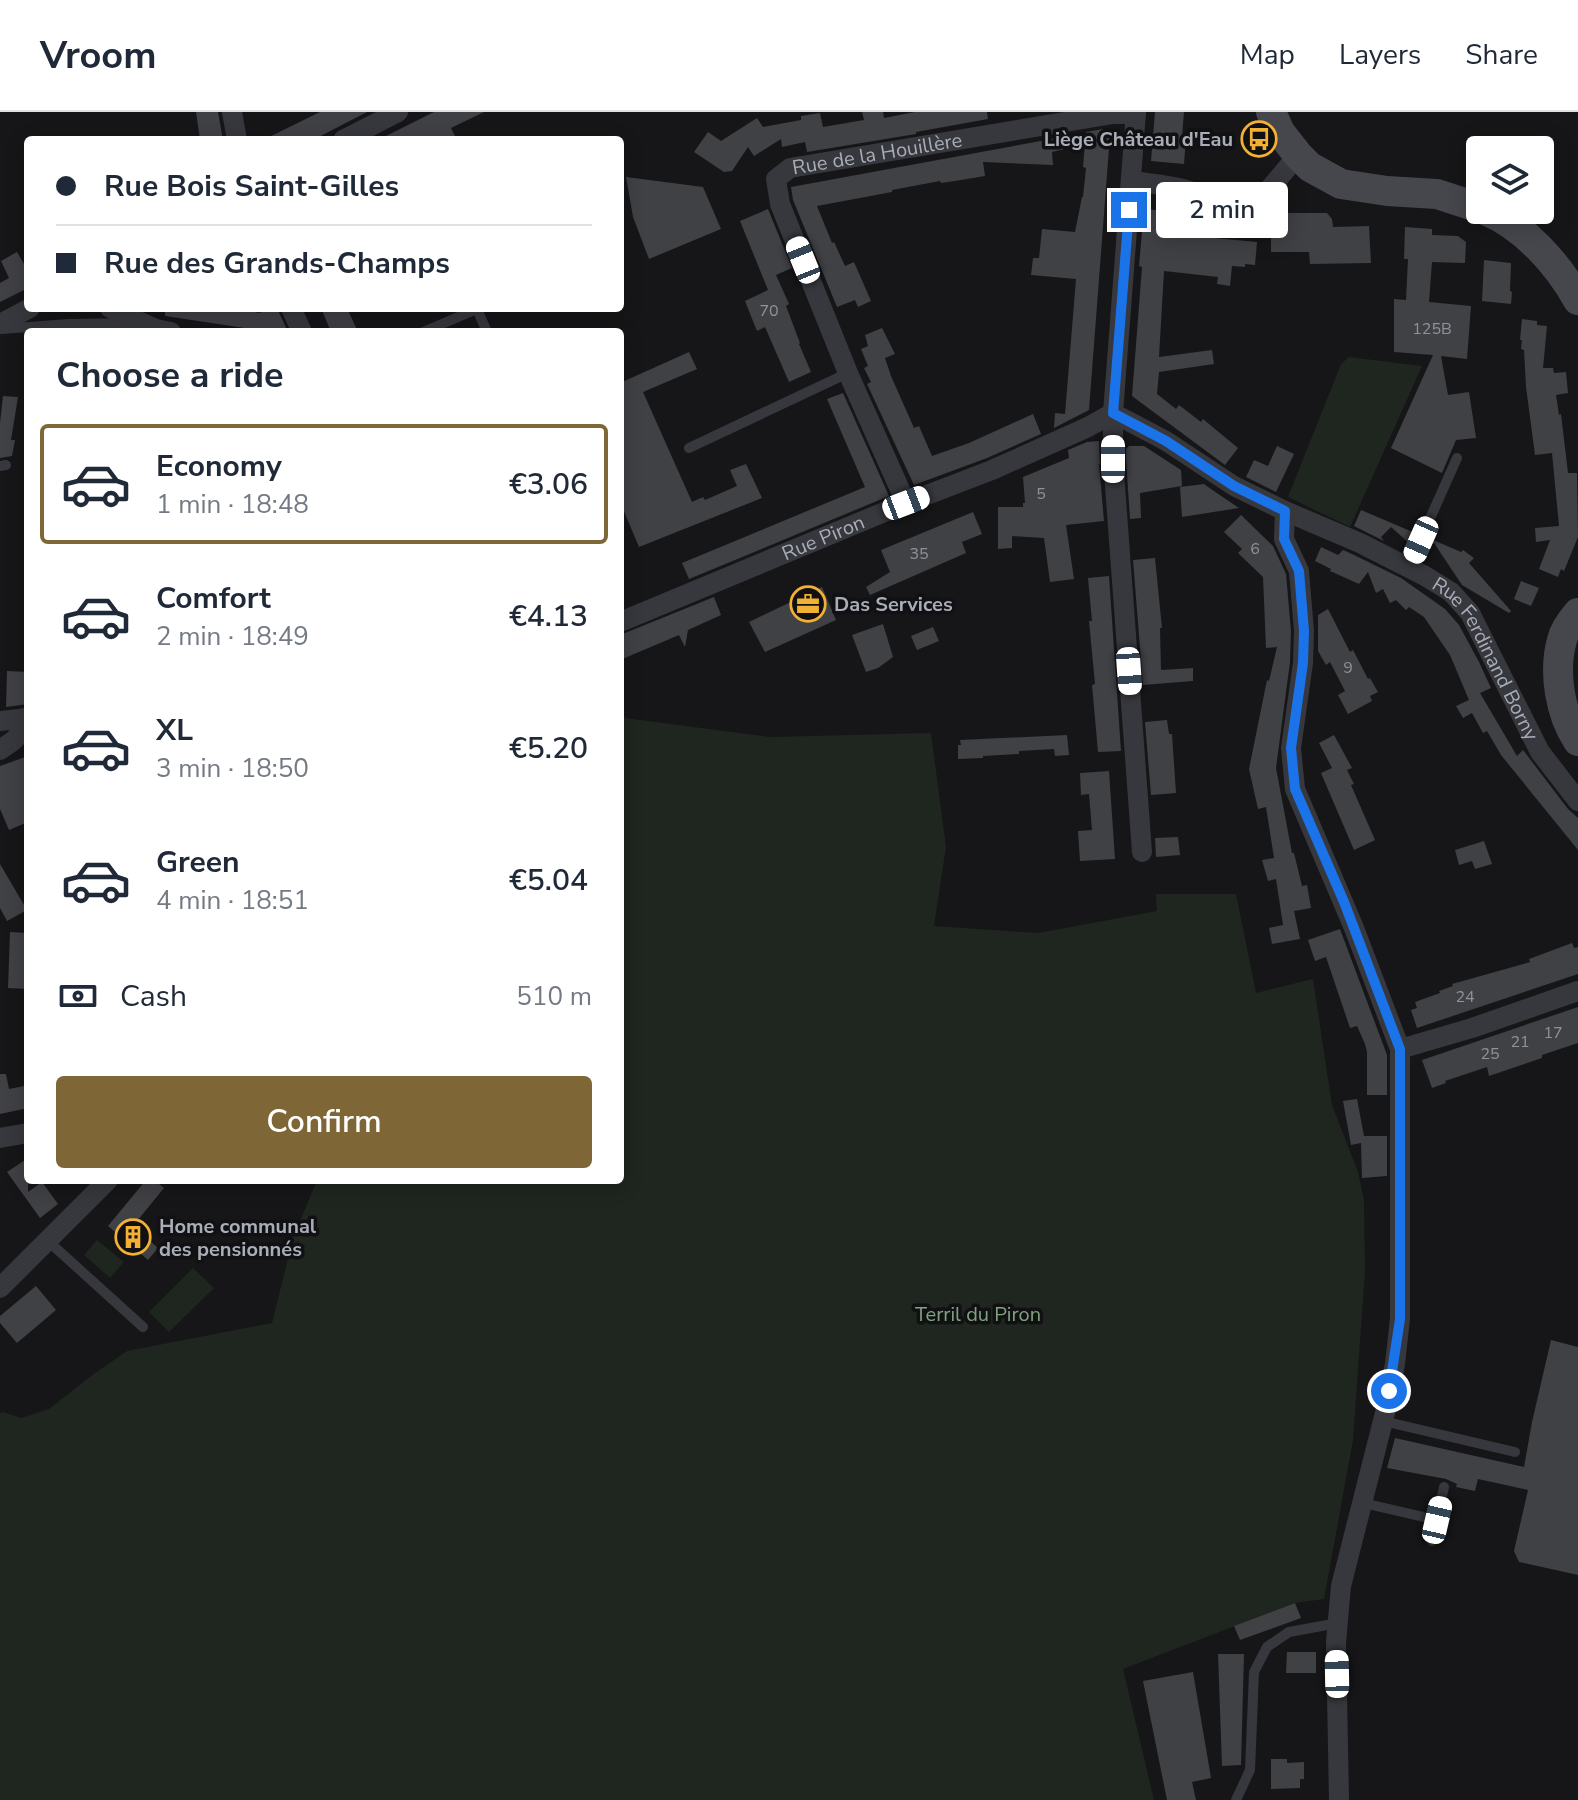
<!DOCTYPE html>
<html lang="en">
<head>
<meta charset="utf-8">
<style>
	body { margin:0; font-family:"Nunito Sans",sans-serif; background:#f2f2f3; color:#1f2937; height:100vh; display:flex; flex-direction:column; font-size:30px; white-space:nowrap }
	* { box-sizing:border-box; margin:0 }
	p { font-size:26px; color:#747a83 }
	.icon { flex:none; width:44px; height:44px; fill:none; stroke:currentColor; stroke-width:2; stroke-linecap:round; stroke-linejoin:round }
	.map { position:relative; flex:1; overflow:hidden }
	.panel { position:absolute; left:24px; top:216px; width:600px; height:856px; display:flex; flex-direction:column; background:#fff; border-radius:8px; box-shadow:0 4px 20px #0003 }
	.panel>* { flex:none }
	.top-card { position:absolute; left:24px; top:24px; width:600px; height:176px; border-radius:8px; box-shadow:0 4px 20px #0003; display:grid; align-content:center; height:176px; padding:0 32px; background:#fff }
	.fabs { position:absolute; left:1466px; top:24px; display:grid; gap:16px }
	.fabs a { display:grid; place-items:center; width:88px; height:88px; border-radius:8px; background:#fff; box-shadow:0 4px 20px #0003; font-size:40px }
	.end { position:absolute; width:36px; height:36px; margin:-18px; border:10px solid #1a73e8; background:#fff; box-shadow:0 0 0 4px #fff }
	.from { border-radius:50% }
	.bubble { position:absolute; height:56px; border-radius:8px; background:#fff; box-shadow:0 4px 20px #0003; font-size:26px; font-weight:600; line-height:56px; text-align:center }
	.car { position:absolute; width:24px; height:48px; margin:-24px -12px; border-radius:10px; box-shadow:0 0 6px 2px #0007; background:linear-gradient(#fff 24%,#345 0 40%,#fff 0 76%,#345 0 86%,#fff 0) }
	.top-card b { display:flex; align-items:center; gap:28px; height:76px; font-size:30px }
	.top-card b+b { border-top:2px solid #e0e1e3 }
	.top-card i { width:20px; height:20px; background:#1f2937 }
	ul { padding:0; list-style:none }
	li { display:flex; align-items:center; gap:24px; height:120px; margin:0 16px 12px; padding:0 16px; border:4px solid transparent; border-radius:8px }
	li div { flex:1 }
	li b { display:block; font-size:30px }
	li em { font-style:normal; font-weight:600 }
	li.on { border-color:#7e6636 }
	li>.icon { width:72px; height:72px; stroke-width:1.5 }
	h2 { padding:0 32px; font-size:36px; line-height:96px }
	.pay { display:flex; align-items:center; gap:20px; height:88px; padding:0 32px; font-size:30px }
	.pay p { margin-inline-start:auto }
	.primary-button { display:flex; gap:16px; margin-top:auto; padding:16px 32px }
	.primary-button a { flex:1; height:92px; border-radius:8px; background:#7e6636; color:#fff; font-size:32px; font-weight:600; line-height:92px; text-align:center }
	header { display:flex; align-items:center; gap:48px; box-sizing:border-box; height:112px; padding:0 40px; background:#fff; border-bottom:2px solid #e0e1e3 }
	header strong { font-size:38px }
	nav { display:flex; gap:44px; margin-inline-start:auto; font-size:28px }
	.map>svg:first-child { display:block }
	.green { fill:#1e261f }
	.building { fill:#404145 }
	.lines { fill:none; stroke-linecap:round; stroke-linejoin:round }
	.lane { stroke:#37383d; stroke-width:10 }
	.street { stroke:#37383d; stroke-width:20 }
	.secondary { stroke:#45474d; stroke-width:30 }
	.route { stroke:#1a73e8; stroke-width:10 }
	.labels { text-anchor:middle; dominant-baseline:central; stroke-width:7; stroke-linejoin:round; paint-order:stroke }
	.number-label { font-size:16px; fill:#8e929b }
	.poi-label { font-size:20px; font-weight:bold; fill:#a8adb8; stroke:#111113; text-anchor:start }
	.street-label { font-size:20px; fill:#a8adb8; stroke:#111113 }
	.park-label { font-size:20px; fill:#7fa381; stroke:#111113 }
</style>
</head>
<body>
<header>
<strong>Vroom</strong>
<nav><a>Map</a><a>Layers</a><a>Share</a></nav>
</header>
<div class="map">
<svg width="1578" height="1688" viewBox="0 0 1578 1688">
	<rect width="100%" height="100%" fill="#161618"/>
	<!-- green -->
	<path class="green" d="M1349,245L1422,254L1350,415L1288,385L1341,252Z
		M620,594L625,606L770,625L931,621L946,735L934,814L1038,821L1157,799L1156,782H1236L1256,881L1313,867L1332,993L1358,1060L1364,1088L1365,1160L1353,1328L1324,1487L1295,1491L1123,1557L1154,1688H0V1301L3,1300L21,1306L49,1297L91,1264L127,1239L272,1211L293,1126L317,1068H620Z
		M97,1128L124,1150L110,1166L84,1143Z
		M193,1156L214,1176L169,1220L149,1200Z"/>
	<!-- building -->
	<path class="building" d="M196,0H218L223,28H200Z
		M320,0H367L313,28H263Z
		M434,0H484L451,16L457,28H378Z
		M862,0H883L884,6L915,0H987L988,7L916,20V22L807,40L805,30L782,35L781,27L754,44L748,35L732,59L724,60L694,40L708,20L721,29L757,6L763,15L801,8V4L820,1L823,15L864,8Z
		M1155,0H1184L1182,25H1186L1184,52L1151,49Z
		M1103,17L1110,23L1089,298L1054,316L1055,301L1065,302L1076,167L1031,163L1033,146H1039L1042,117L1075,120L1082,85H1083L1086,56L1083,55L1086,20Z
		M1079,22L1082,33L1052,40L1053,53L983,50L985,64L955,69L941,71L940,69L892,78V80L817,94L832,131L834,130L845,154L854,150L871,189L858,195L855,188L837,195L793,88L791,75Z
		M626,65L703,75L721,117L649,147L633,105Z
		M768,97L792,156L776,163L789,192L786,194L800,231L799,232L811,260L789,270L765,215L757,219L745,189L768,178L740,109Z
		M1144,97L1210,103L1216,106L1214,126L1257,130L1255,153L1245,152V155L1232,154L1230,174L1217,172L1218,165L1164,159L1159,245L1212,238L1214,252L1159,260L1157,282L1176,297L1179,293L1201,310L1203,307L1238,336L1225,353L1132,284L1142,155L1139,154Z
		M1282,101H1327L1332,107L1333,115L1369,114L1371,151L1310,152L1309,140H1271V116H1273L1275,110H1281Z
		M1405,115L1432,117V123L1458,124L1466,130L1465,151L1432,150L1429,190L1471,194L1467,247L1441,244L1448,283L1469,280L1476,326L1456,328L1442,361L1391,336L1433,243L1394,240V187L1406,188L1408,147H1404Z
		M17,140L24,152L28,150V176L0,190V171L9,166L1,149Z
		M1484,148L1511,151L1510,179L1512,180L1511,192L1482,189Z
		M165,196H228L261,201L259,196H277L288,220H270L165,204Z
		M321,196H347L358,220H331Z
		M1522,207L1537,209V213L1547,214L1543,256H1553L1554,261L1566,260L1568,281L1556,283L1559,303L1561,302L1568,361H1577L1578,425L1564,459L1561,457L1558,465L1539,457L1550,428L1536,430L1535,416L1559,414L1552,341L1535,343L1526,275L1524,238L1521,237L1522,228H1520Z
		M882,216L895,242L885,246L891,264L914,316L919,314L932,344L969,331L1033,302L1041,322L987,346L914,373L867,272L871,270L864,256L868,254L861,237L868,234L865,223Z
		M689,240L697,257L643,280L692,390L703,385L705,388L737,374L730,358L746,352L762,386L639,435L620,390V271Z
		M843,281L889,384L689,467L682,451L865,375L827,287Z
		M3,284L18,285L11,328H15L12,344L0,346V311Z
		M1099,329L1100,352H1099L1104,409L1066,413L1074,467L1050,470L1044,426L1012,424V436L998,437V395H1023V391H1025L1023,365L1069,346L1068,338L1087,330Z
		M1129,334H1144L1181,358L1182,374L1140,381L1141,406L1130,407L1126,347V337Z
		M1277,334L1294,342L1276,380L1246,365L1254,348L1268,354Z
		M1204,372L1208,375L1239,396L1182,405L1180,375Z
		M1361,398L1415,421L1410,432L1391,415L1381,425L1384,429L1354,414Z
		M973,400L982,422L962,430L966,441L870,483L866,475L890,460L881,438Z
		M1241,403L1273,434L1286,462L1291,519L1290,550L1276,656L1292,741H1294L1302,774L1307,773L1311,796L1294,799L1300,827L1272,832L1269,816L1283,813L1276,767L1268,769L1262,748L1274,746L1266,695L1258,697L1249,657L1267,568L1269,569L1277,535L1266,536L1263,465L1238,441L1242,437L1224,420Z
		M1431,427L1461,440L1463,438L1474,446L1469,451L1511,499L1509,501L1462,473L1434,431L1426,435L1429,428L1432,429Z
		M1321,435L1338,443L1343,438L1354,443L1401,466L1445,497L1459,513L1479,550L1491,576L1480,581L1517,644L1523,638L1568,697L1578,706V738L1501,643L1487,619L1483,621L1472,601L1463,606L1456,594L1469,588L1450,543L1424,505L1409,495L1406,498L1396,488L1390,491L1383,477L1376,481L1368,460L1359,472L1330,459L1331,457L1315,449Z
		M1155,446L1162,516H1160L1161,558L1193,556V569L1143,573L1133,448Z
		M1109,464L1121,639L1098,640L1092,573L1095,572L1089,509H1092L1088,466Z
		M1521,469L1539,476L1531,494L1514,487Z
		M822,475L836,508L765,540L749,510Z
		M714,485L721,503L688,518L685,535L679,523L620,548V523Z
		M1328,497L1350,540L1353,538L1368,567L1370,566L1378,580L1370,584L1372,589L1348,602L1338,583L1345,579L1330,550L1326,553L1318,539V503Z
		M883,512L893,545L878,556L866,560L852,523Z
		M933,515L939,529L917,538L911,524Z
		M7,559L28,560V592L6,595Z
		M1167,608L1169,622H1172L1176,681L1151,683L1145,610Z
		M1067,623L1069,643L1055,644L1054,637L1019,639V642L983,644V646L958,647V633H961L960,628Z
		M1334,623L1352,656L1347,658L1354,672L1351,673L1375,728L1354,738L1321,661L1332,656L1319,631Z
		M28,644V710L9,718L0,697V654Z
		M1109,659L1115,747L1080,749L1078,719L1092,718L1089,682L1081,683L1080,661Z
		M1178,725L1180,743L1156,745L1155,726Z
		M1484,729L1492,752L1475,757L1472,749L1459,753L1455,738Z
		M0,752L27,798L7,809L0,796Z
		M1340,817L1387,943V983H1367V940L1365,932L1357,914L1350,916L1326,845L1315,849L1308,828Z
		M10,820L28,821V877L8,876Z
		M1572,831L1574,836L1578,835V862L1417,916L1411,898L1417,896L1415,890L1440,881L1439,879L1453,874L1452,872L1530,850L1529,847Z
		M1578,895V931L1542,943V946L1489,964L1487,955L1445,969L1446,971L1432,976L1422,948Z
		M0,962H6L9,977L24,974L28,996L0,1002Z
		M1357,987L1364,1024H1387V1064L1362,1066L1361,1031L1351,1033L1343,989Z
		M28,1046V1080L42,1070L58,1092L40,1106L7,1060Z
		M146,1068H154L164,1076L133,1114L158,1136L148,1148L108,1114Z
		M36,1174L56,1198L17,1231L0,1211V1204Z
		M1551,1228L1578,1235V1463L1519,1450L1514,1439L1528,1378L1478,1367L1475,1379L1456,1375L1457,1372L1446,1367L1387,1356L1395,1326L1524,1355L1532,1310Z
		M1295,1491L1301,1506L1240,1528L1234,1514Z
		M1287,1540H1316V1561H1286Z
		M1218,1542H1244L1241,1653L1222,1654Z
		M1193,1560L1211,1666L1192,1670L1196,1688H1167L1143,1569Z
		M1271,1647H1287V1651L1304,1650V1667H1300V1676L1271,1677Z"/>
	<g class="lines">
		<!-- lane -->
		<path class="lane" d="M2,217L69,212L130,211
			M423,220L477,197L487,220
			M689,336L848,261
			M0,354L6,353
			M1408,456L1457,346
			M48,1129L143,1215
			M1383,1309L1515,1340
			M1363,1391L1437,1408
			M1432,1429L1444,1375
			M1236,1688L1250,1658L1254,1560L1267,1535L1289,1520L1338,1511"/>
		<!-- street -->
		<g class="street">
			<path d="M232,0L237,28"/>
			<path d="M1136,0L1113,301V347L1142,740"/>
			<path d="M343,28L398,0"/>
			<path d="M1131,69C1152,72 1173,73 1193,80C1209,85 1224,99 1240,99C1247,100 1251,96 1257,92L1298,43"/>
			<path d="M110,196L156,217L171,220"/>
			<path d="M291,196L302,220"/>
			<path d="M0,212L30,196"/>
			<path id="s1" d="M1113,301L1166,329L1234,374L1285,399L1360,431L1425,464L1451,480L1470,501L1540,640L1578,689"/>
			<path id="s2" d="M906,391L848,261L780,92L776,67L790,56L1113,2H1136"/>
			<path d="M1285,399L1284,427L1299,459L1304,519L1303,551L1291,636L1295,677L1354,816L1400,937V1207L1395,1252L1386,1297L1341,1474L1336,1530L1339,1688"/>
			<path id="s3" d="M620,510L906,391L992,358L1088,315L1113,301"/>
			<path d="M0,609L28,606"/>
			<path d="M0,638L13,629L25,617L24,606"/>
			<path d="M1400,937L1472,916L1578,879"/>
			<path d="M0,1026L28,1021"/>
			<path d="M0,1176L108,1068"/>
		</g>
		<!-- secondary -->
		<path class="secondary" d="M1271,0L1280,20L1298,43L1310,55L1341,72L1387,79L1437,82L1480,96
			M1485,98C1525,115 1557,151 1578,188
			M1578,501C1572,508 1564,519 1562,528C1553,560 1560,602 1578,629"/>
	</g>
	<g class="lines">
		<!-- route -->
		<path class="route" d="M1129,98L1113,301L1166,329L1234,374L1285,399L1284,427L1299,459L1304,519L1303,551L1291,636L1295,677L1344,790L1400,937V1207L1389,1279"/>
	</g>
	<!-- icons -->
	<defs>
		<symbol id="bus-ring" viewBox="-11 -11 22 22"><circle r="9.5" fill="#111113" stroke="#f2b134" stroke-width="1.5"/><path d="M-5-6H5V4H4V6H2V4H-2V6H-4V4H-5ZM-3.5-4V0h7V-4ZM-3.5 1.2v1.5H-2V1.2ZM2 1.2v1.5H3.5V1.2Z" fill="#f2b134"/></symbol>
		<symbol id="office-ring" viewBox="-11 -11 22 22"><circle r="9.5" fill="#111113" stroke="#f2b134" stroke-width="1.5"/><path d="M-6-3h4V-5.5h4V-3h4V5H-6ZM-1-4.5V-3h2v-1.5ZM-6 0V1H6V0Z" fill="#f2b134"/></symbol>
		<symbol id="building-ring" viewBox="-11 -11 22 22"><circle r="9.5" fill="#111113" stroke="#f2b134" stroke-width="1.5"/><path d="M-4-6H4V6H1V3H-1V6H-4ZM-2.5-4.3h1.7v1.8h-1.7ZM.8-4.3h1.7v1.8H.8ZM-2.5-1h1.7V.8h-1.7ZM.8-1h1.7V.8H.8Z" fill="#f2b134"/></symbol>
	</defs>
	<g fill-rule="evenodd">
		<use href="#bus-ring" x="1239" y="7" width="40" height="40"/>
		<use href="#office-ring" x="788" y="472" width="40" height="40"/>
		<use href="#building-ring" x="113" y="1105" width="40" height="40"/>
	</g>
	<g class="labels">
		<!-- number labels -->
		<g class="number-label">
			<text x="769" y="199">70</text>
			<text x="1432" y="217">125B</text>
			<text x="1041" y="382">5</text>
			<text x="1255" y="437">6</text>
			<text x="919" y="442">35</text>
			<text x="1348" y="556">9</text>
			<text x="1465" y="885">24</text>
			<text x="1553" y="921">17</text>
			<text x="1520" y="930">21</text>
			<text x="1490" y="942">25</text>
		</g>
		<!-- poi labels -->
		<g class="poi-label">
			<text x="1233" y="27" text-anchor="end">Liège Château d'Eau</text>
			<text x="834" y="492">Das Services</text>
			<text x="159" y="1114">Home communal<tspan x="159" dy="23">des pensionnés</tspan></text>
		</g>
		<!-- street labels -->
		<g class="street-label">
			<text stroke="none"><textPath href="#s2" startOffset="456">Rue de la Houillère</textPath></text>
			<text stroke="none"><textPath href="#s3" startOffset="220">Rue Piron</textPath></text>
			<text stroke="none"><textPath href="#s1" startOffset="458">Rue Ferdinand Borny</textPath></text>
		</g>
		<!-- park labels -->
		<g class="park-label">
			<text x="978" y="1202">Terril du Piron</text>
		</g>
	</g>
</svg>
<div class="fabs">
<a><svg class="icon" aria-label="layers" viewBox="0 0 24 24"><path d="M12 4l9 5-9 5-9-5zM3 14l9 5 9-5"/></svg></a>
</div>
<i class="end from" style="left:1389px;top:1279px"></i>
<i class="end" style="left:1129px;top:98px"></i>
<div class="bubble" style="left:1156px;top:70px;width:132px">2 min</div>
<i class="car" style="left:803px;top:148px;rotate:338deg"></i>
<i class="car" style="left:1113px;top:347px;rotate:0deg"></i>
<i class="car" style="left:906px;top:391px;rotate:69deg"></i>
<i class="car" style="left:1421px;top:428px;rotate:204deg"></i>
<i class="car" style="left:1129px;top:559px;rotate:176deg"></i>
<i class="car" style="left:1437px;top:1408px;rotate:13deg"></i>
<i class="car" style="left:1337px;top:1562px;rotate:359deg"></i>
<div class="top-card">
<b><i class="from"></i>Rue Bois Saint-Gilles</b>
<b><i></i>Rue des Grands-Champs</b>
</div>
<section class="panel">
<h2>Choose a ride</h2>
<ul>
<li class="on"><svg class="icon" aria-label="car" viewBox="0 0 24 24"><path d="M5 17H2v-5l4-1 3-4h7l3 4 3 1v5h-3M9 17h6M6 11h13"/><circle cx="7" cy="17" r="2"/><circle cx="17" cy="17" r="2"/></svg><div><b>Economy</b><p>1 min · 18:48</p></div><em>€3.06</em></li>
<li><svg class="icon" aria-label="car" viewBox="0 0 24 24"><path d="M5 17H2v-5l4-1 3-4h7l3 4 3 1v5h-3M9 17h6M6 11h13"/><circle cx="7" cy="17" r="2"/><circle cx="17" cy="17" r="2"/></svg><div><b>Comfort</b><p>2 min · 18:49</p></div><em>€4.13</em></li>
<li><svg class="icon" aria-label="car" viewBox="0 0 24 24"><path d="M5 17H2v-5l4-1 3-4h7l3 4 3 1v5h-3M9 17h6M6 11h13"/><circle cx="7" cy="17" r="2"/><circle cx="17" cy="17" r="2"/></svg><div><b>XL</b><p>3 min · 18:50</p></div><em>€5.20</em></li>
<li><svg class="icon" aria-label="car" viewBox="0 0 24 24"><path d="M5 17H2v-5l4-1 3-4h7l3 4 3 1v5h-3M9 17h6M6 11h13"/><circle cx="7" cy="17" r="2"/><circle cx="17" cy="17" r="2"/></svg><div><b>Green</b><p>4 min · 18:51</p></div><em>€5.04</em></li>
</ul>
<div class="pay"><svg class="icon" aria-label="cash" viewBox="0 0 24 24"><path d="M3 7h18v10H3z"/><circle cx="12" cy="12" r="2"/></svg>Cash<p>510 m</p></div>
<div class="primary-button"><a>Confirm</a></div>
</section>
</div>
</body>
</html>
